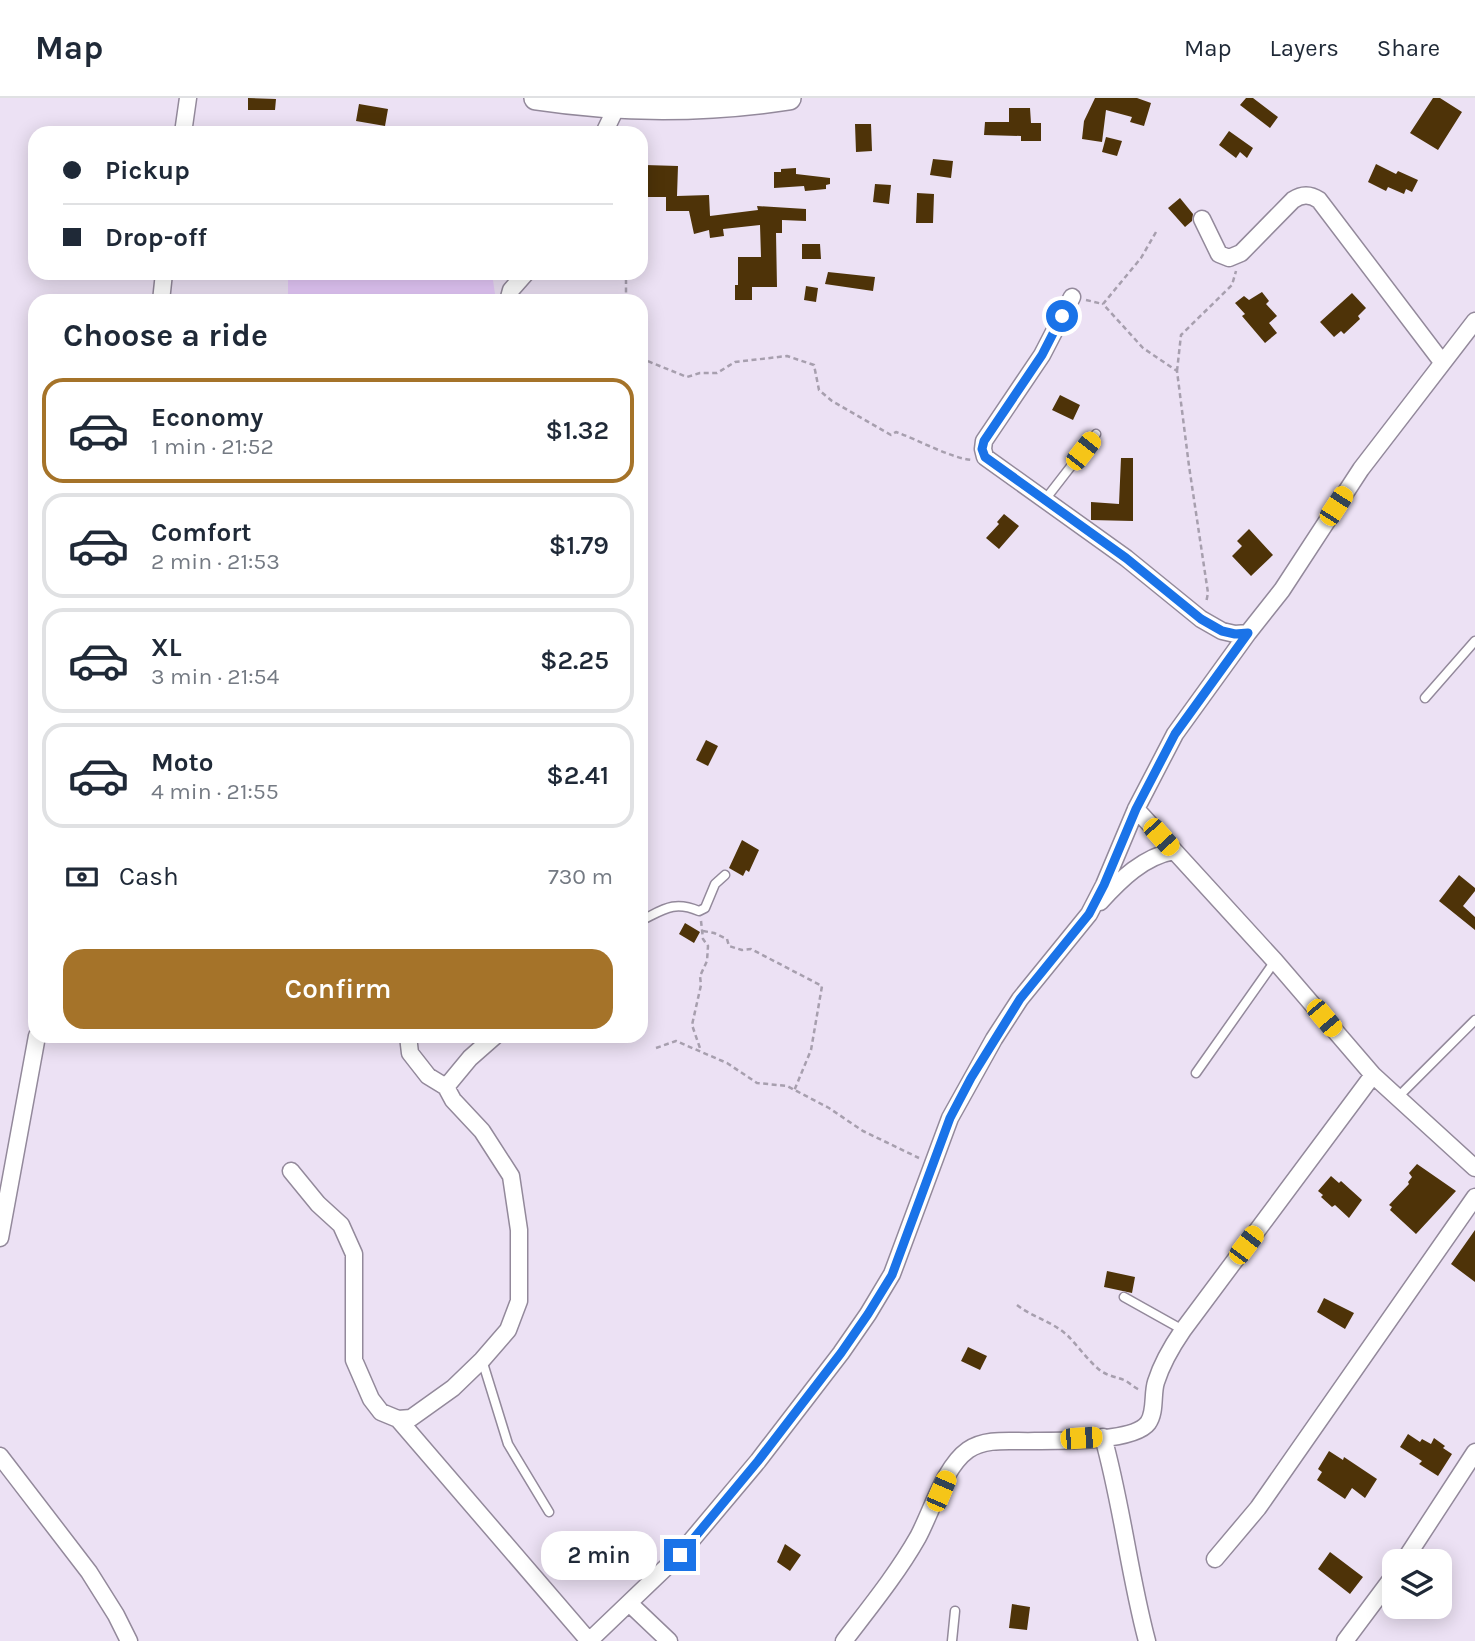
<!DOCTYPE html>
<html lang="en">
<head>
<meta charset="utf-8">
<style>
	body { margin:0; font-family:Karla,sans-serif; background:#f2f2f3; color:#1f2937; height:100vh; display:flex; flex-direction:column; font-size:26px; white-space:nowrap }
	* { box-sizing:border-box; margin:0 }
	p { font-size:23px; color:#747a83 }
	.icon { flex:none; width:38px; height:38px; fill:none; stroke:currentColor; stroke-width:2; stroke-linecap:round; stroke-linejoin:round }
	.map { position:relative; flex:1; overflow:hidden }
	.panel { position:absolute; left:28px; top:196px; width:620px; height:749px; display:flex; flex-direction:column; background:#fff; border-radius:21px; box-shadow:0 4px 18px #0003 }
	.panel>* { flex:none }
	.guide { position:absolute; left:28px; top:28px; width:620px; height:154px; border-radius:21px; box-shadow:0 4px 18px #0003; display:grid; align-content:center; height:154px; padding:0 35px; background:#fff }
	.tools { position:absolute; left:1382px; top:1451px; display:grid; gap:14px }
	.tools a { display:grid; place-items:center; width:70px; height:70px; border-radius:14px; background:#fff; box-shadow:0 4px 18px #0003; font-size:35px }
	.end { position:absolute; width:32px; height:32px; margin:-16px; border:9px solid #1a73e8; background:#fff; box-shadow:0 0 0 4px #fff }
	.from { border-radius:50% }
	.bubble { position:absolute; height:49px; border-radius:21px; background:#fff; box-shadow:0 4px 18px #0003; font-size:23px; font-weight:600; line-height:49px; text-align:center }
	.car { position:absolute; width:21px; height:42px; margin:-21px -10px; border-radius:9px; box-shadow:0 0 5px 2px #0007; background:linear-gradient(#f5c518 24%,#345 0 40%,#f5c518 0 76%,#345 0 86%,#f5c518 0) }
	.guide b { display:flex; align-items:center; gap:24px; height:66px; font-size:26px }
	.guide b+b { border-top:2px solid #e0e1e3 }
	.guide i { width:18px; height:18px; background:#1f2937 }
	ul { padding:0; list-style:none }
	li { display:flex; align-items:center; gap:21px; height:105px; margin:0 14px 10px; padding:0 21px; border:4px solid #e0e1e3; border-radius:21px }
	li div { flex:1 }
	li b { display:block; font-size:26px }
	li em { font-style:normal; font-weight:600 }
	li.selected { border-color:#a57329 }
	li>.icon { width:63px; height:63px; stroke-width:1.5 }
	h2 { padding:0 35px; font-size:32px; line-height:84px }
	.pay { display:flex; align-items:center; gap:18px; height:77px; padding:0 35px; font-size:26px }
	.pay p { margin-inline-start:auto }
	.button { display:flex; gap:14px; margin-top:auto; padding:14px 35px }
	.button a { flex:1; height:80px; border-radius:21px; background:#a57329; color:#fff; font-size:28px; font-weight:600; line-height:80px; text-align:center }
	header { display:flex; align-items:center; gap:42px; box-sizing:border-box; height:98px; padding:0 35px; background:#fff; border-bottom:2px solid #e0e1e3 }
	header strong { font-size:33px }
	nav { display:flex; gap:38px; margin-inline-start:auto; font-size:24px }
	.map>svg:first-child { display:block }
	.green { fill:#e6c9fa }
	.building { fill:#4e3308 }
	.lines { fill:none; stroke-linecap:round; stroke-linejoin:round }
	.lane-casing { stroke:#93899b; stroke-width:11 }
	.street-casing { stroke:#93899b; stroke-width:19 }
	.secondary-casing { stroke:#93899b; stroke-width:26 }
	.path { stroke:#a79fae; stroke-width:2.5; stroke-dasharray:5 3.5; stroke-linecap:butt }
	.lane { stroke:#fff; stroke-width:8 }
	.street { stroke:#fff; stroke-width:16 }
	.secondary { stroke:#fff; stroke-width:23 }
	.route { stroke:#1a73e8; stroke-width:9 }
</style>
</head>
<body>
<header>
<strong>Map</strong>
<nav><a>Map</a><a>Layers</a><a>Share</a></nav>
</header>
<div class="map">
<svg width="1475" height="1543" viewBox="0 0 1475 1543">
	<rect width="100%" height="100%" fill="#ece1f4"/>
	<!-- green -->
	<path class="green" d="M288,175H492L496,203H288Z"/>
	<!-- building -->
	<path class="building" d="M248,0L276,1L275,12H248Z
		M1095,0H1137L1151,5L1144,28L1130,24L1132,19L1106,12L1102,44L1082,41L1084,23Z
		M1246,0H1253L1278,19L1270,30L1240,7Z
		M1433,0H1440L1462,14L1438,52L1410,35Z
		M359,6L388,11L385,28L356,23Z
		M1009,10H1030L1031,25H1041V43H1021V38L984,37L985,24H1009Z
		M855,26H871L872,53L856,54Z
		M1229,33L1253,50L1247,60L1240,54L1236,60L1219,47Z
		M1106,39L1122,43L1117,58L1102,54Z
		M933,61L953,63L951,80L930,77Z
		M1376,66L1396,76L1398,73L1418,82L1412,94L1406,91L1404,96L1388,89L1386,93L1368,84Z
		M645,67L678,68L677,98L709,97L710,118L758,112L757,108L806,111V123L782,122V135H776L777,189H752V202H735V187H738V159H761L760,127L723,131L724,138L710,140L709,132L694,136L689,113H666V99H645Z
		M796,70V76L830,80V86L826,87V91L805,93L804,88L774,90V74H781V71Z
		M875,86L891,87L889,106L873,104Z
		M917,95L934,96L933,125H916Z
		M1180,100L1193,116L1192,123L1185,129L1168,110Z
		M802,146H820L821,161H802Z
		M828,174L875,179L873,193L825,186Z
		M806,188L818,190L816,204L804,202Z
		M1262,194L1269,203L1266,206L1277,218L1269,225L1277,235L1265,245L1242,218L1245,216L1235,205L1244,198L1249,202Z
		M1352,195L1366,210L1358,218L1360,221L1344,236L1341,233L1334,239L1320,224Z
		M1060,297L1080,307L1073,322L1052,312Z
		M1121,360H1133V423L1091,422V404L1119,406Z
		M1004,416L1019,428L999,451L986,440L999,426L997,424Z
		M1249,431L1273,457L1251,478L1232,458L1242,448L1237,443Z
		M706,642L718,648L708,668L696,662Z
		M742,742L759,752L749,774L746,772L743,778L729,770Z
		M1459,777L1475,790V793L1463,808L1475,819V832L1439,803Z
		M685,825L700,834L694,845L679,836Z
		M1417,1066L1456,1093L1416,1136L1390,1112L1392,1109L1389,1107L1409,1086L1408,1084L1412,1079L1409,1075Z
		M1331,1078L1339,1085L1341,1083L1362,1102L1349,1120L1335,1107L1332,1109L1321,1099L1323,1097L1318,1093Z
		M1475,1132V1184L1451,1166Z
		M1107,1173L1135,1179L1132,1195L1104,1189Z
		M1324,1200L1354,1215L1345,1231L1317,1214Z
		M968,1249L987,1258L980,1272L961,1263Z
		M1408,1336L1420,1344L1422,1341L1431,1346L1434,1340L1445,1348L1443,1350L1452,1356L1438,1378L1419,1366L1422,1363L1400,1349Z
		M1329,1353L1343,1362L1344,1359L1377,1381L1365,1400L1352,1390L1345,1401L1317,1382L1322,1374L1318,1371Z
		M785,1446L801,1457L790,1473L777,1464Z
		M1330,1454L1363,1479L1350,1496L1318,1471Z
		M1012,1506L1030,1509L1027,1532L1009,1530Z"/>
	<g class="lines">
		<defs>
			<path id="lane" d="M1044,403L1096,336
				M1425,600L1475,543
				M640,823C663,812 673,802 699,813L705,810L715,786L725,777
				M1196,975L1275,863
				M1398,999L1475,922
				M1124,1199L1183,1232
				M482,1262L508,1346L549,1414
				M952,1543L955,1513"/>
			<path id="street" d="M183,35L188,0
				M604,35L616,10
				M1202,121L1219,156L1229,160L1241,155L1293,102C1302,96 1310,96 1319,102L1442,264
				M1072,199L1042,257L984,343L983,351L985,359L1126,460L1201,521L1222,533L1235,536L1248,535
				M161,203L164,175
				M508,203L511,192L526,175
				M1136,711L1275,863L1373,977L1475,1070
				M1100,804C1121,781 1143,759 1174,753
				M446,989L470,960L495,938
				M291,1073L318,1106L341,1127L354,1156V1262L371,1301L381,1314L398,1321L411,1320L453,1290L482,1262L508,1232L519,1203V1132L511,1078L482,1033L453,1002L446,989L428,978L410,955L408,938
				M0,1140L37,938
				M398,1321L589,1543
				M1103,1339C1122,1406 1129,1476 1147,1543
				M0,1358L89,1474L116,1517L129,1543
				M1215,1461L1258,1410L1475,1099
				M1404,1463L1475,1354
				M629,1505L669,1543
				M589,1543L680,1456L758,1363L841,1255L868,1216L892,1176L950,1020L994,941L1020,901L1089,816L1104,787L1136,711L1175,636L1248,535L1282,492L1361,371L1475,223
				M844,1543C870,1509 897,1476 918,1439C932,1413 944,1369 968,1352C987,1339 1013,1344 1035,1343C1059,1343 1134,1344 1148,1325C1156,1314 1152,1296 1156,1284C1162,1265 1172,1248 1183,1232L1373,977
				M1345,1543L1395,1476"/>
			<path id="secondary" d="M536,0C622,13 703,13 789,0"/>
		</defs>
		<!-- lane casing -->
		<use href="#lane" class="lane-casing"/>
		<!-- street casing -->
		<use href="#street" class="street-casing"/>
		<!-- secondary casing -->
		<use href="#secondary" class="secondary-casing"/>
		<!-- path -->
		<path class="path" d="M640,94V108
			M1156,134L1141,160L1103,206L1143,250L1177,273L1189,368L1208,495L1206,505
			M1086,202L1103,206
			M626,203V175
			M640,260L687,279L700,275H717L735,264L787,258L814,267L819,292L832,303L891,337L896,334C919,342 950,360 972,362
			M1177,273L1181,237L1232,187L1236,173
			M701,823L703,841L708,848L707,863L700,878L701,887L692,927L701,953
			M703,833L714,835L727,841L729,848L742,852L751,851L822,888L811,952L794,993
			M656,950L676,943L727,965L757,985L787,988L829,1010L863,1033L919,1060
			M1017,1207C1032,1219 1052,1223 1068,1238C1078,1248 1089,1264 1101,1273C1110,1279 1118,1279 1126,1283C1131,1286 1135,1290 1140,1292"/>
		<!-- lane -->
		<use href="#lane" class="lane"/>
		<!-- street -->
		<use href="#street" class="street"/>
		<!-- secondary -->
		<use href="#secondary" class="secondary"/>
	</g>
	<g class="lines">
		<!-- route -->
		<path class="route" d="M680,1457L758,1363L841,1255L868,1216L892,1177L950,1020L971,980L1020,901L1089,816L1104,787L1136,711L1175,636L1248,535L1235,536L1222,533L1201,521L1126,460L985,359L982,351L984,343L1042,257L1062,218"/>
	</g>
</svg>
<div class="tools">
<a><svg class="icon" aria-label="layers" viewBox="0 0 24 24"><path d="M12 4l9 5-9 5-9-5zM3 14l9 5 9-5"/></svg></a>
</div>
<i class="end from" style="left:1062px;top:218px"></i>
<i class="end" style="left:680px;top:1457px"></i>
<div class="bubble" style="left:541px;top:1433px;width:116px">2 min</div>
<i class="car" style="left:1083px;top:353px;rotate:38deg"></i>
<i class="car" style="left:1336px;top:408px;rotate:33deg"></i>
<i class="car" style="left:1161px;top:739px;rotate:138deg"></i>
<i class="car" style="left:1324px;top:920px;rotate:140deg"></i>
<i class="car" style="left:1246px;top:1147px;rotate:37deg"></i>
<i class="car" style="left:1081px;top:1340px;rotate:86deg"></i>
<i class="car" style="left:941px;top:1393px;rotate:23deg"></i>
<div class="guide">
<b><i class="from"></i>Pickup</b>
<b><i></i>Drop-off</b>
</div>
<section class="panel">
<h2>Choose a ride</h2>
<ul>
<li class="selected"><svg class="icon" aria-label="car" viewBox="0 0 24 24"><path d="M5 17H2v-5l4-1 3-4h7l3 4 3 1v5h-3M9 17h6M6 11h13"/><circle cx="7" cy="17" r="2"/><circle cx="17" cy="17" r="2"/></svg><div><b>Economy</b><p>1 min · 21:52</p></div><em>$1.32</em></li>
<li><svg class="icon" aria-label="car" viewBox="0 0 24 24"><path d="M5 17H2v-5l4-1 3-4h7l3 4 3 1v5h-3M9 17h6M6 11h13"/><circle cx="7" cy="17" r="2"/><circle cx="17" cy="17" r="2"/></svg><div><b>Comfort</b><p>2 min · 21:53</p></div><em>$1.79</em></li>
<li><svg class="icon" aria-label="car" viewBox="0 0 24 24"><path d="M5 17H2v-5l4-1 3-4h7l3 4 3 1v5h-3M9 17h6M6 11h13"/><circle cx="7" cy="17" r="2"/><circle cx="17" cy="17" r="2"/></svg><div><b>XL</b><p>3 min · 21:54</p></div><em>$2.25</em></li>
<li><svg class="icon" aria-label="car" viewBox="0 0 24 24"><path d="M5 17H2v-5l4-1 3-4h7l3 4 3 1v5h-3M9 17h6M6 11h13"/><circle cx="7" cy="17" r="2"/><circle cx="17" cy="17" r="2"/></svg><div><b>Moto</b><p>4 min · 21:55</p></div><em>$2.41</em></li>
</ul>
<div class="pay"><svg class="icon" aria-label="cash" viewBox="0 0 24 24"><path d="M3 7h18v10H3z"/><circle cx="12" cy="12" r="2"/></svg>Cash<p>730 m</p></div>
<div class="button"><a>Confirm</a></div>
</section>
</div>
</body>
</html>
